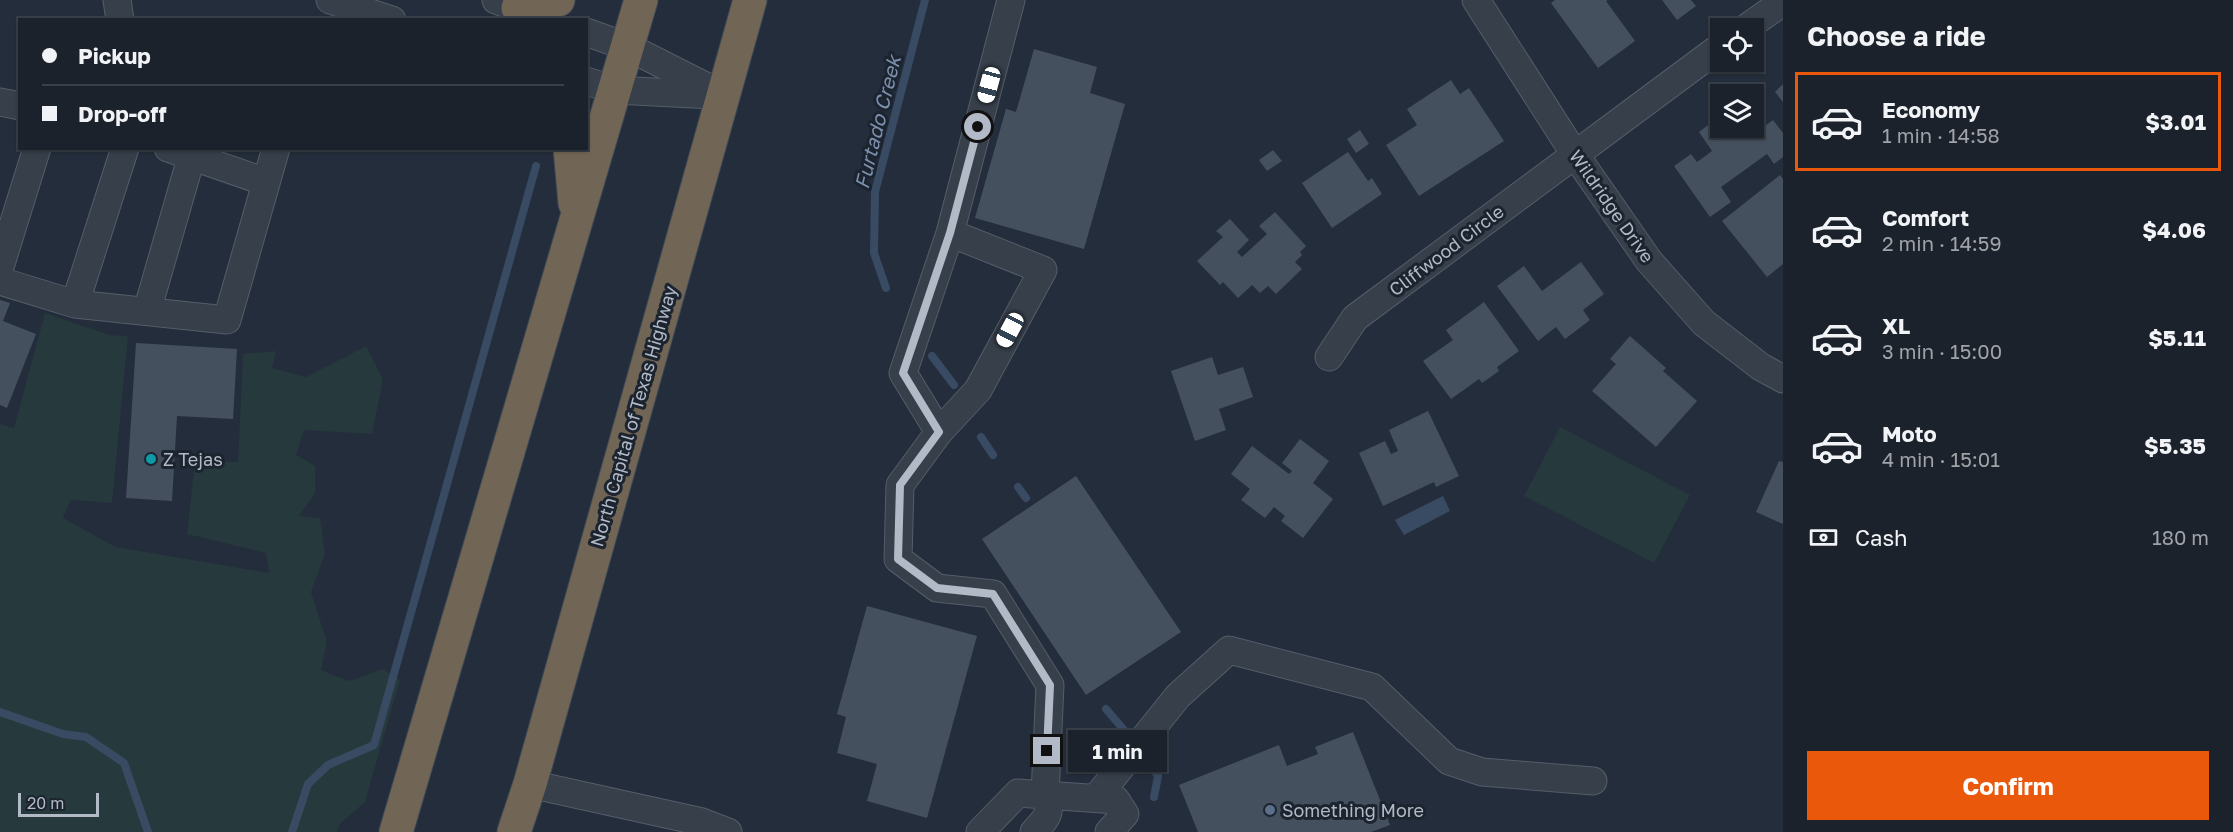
<!DOCTYPE html>
<html lang="en">
<head>
<meta charset="utf-8">
<style>
	body { margin:0; font-family:"Golos Text",sans-serif; background:#242a34; color:#f1f3f6; height:100vh; display:flex; flex-direction:column; font-size:22px; white-space:nowrap }
	* { box-sizing:border-box; margin:0 }
	p { font-size:20px; color:#a0a4a9 }
	.icon { flex:none; width:33px; height:33px; fill:none; stroke:currentColor; stroke-width:2; stroke-linecap:round; stroke-linejoin:round }
	.map { position:relative; flex:1; overflow:hidden }
	.details { display:flex; flex-direction:column; background:#1b222c; width:450px }
	.details>* { flex:none }
	.top-card { position:absolute; left:18px; top:18px; width:570px; height:132px; border-radius:0px; box-shadow:0 2px 4px #0004,0 0 0 2px #393f48; display:grid; align-content:center; height:132px; padding:0 24px; background:#1b222c }
	.fabs { position:absolute; left:1710px; top:18px; display:grid; gap:12px }
	.fabs a { display:grid; place-items:center; width:54px; height:54px; border-radius:0px; background:#1b222c; box-shadow:0 2px 4px #0004,0 0 0 2px #393f48; font-size:30px }
	.scale { position:absolute; left:18px; bottom:15px; width:81px; box-sizing:border-box; padding-left:6px; border:3px solid #b3bac7; border-top:0; font-size:16px; line-height:21px; white-space:nowrap; color:#b3bac7; -webkit-text-stroke:4px #1c2430; paint-order:stroke }
	.end { position:absolute; width:27px; height:27px; margin:-14px; border:8px solid #b3bac7; background:#111; box-shadow:0 0 0 3px #111 }
	.from { border-radius:50% }
	.bubble { position:absolute; height:42px; border-radius:0px; background:#1b222c; box-shadow:0 2px 4px #0004,0 0 0 2px #393f48; font-size:20px; font-weight:700; line-height:42px; text-align:center }
	.car { position:absolute; width:18px; height:36px; margin:-18px -9px; border-radius:8px; box-shadow:0 0 4px 2px #0007; background:linear-gradient(#fff 24%,#345 0 40%,#fff 0 76%,#345 0 86%,#fff 0) }
	.top-card b { display:flex; align-items:center; gap:21px; height:57px; font-size:22px }
	.top-card b+b { border-top:2px solid #393f48 }
	.top-card i { width:15px; height:15px; background:#f1f3f6 }
	ul { padding:0; list-style:none }
	li { display:flex; align-items:center; gap:18px; height:99px; margin:0 12px 9px; padding:0 12px; border:3px solid transparent; border-radius:0px }
	li div { flex:1 }
	li b { display:block; font-size:22px }
	li em { font-style:normal; font-weight:700 }
	li.on { border-color:#ea580c }
	li>.icon { width:54px; height:54px; stroke-width:1.5 }
	h2 { padding:0 24px; font-size:27px; line-height:72px }
	.pay { display:flex; align-items:center; gap:15px; height:66px; padding:0 24px; font-size:22px }
	.pay p { margin-inline-start:auto }
	.button { display:flex; gap:12px; margin-top:auto; padding:12px 24px }
	.button a { flex:1; height:69px; border-radius:0px; background:#ea580c; color:#fff; font-size:24px; font-weight:700; line-height:69px; text-align:center }
	main { display:flex; flex:1; min-height:0 }
	.map>svg:first-child { display:block }
	.green { fill:#26393c }
	.water { fill:#394a63 }
	.lines { fill:none; stroke-linecap:round; stroke-linejoin:round }
	.stream { stroke:#394a63; stroke-width:8 }
	.building { fill:#45505f }
	.minor-casing { stroke:#555d69; stroke-width:29 }
	.highway-casing { stroke:#424a56; stroke-width:35 }
	.minor { stroke:#373f4b; stroke-width:27 }
	.highway { stroke:#716655; stroke-width:33 }
	.route { stroke:#b3bac7; stroke-width:8 }
	.culture-dot { fill:#0f9aa8; stroke:#1c2430; stroke-width:2 }
	.service-dot { fill:#5c6f8a; stroke:#1c2430; stroke-width:2 }
	.labels { text-anchor:middle; dominant-baseline:central; stroke-width:6; stroke-linejoin:round; paint-order:stroke }
	.street-label { font-size:18px; fill:#b3bac7; stroke:#1c2430 }
	.poi-label { font-size:18px; fill:#b3bac7; stroke:#1c2430; text-anchor:start }
	.water-label { font-size:20px; font-style:italic; fill:#7c90ad; stroke:#1c2430 }
</style>
</head>
<body>
<main>
<div class="map">
<svg width="1783" height="832" viewBox="0 0 1783 832">
	<rect width="100%" height="100%" fill="#242d3b"/>
	<!-- green -->
	<path class="green" d="M45,313L109,335L128,336L112,503L71,500L63,518L116,547L269,573L266,553L187,534L195,461L238,462L243,354L276,351L272,368L306,377L366,346L383,379L372,434L304,430L296,455L315,466V493L299,516L320,518L325,554L311,592L327,642L321,670L349,681L383,669L400,680L365,802L340,824L337,832H0V424L14,428Z
		M1560,427L1690,495L1654,563L1524,496Z"/>
	<!-- water -->
	<path class="water" d="M1443,496L1450,511L1404,535L1395,520Z"/>
	<g class="lines">
		<!-- stream -->
		<path class="stream" d="M886,288L874,253L875,192L925,0
			M932,356L954,385
			M981,437L993,455
			M1018,487L1026,498
			M1106,709L1124,730
			M0,712L63,734L86,737L124,763L148,832
			M1150,765L1158,776L1154,797
			M292,832L308,784L328,765L374,745L536,166"/>
	</g>
	<!-- building -->
	<path class="building" d="M1555,0H1608L1606,1L1635,41L1598,68L1551,3Z
		M1662,0H1691L1696,6L1677,20Z
		M1034,49L1097,67L1090,93L1125,104L1084,249L975,218L1006,109L1016,112Z
		M1451,80L1460,94L1469,88L1504,141L1419,196L1386,145L1417,125L1407,109Z
		M1783,84V102L1775,92Z
		M1720,116V128H1748L1753,135L1773,120L1783,133V157L1774,164L1767,154L1721,187L1731,202L1710,217L1674,166L1691,154L1697,162L1712,151L1699,132Z
		M1360,130L1369,144L1356,153L1347,139Z
		M1273,150L1282,161L1267,171L1259,160Z
		M1348,152L1368,181L1372,178L1382,194L1332,228L1302,183Z
		M1780,175L1783,179V264L1767,277L1722,221Z
		M1275,212L1306,246L1300,252L1302,255L1295,262L1302,269L1276,294L1268,286L1260,293L1252,285L1238,298L1223,282L1220,285L1197,261L1223,237L1216,231L1230,219L1249,240L1237,252L1242,257L1267,234L1259,226Z
		M1581,262L1604,294L1583,310L1590,320L1565,339L1556,327L1538,341L1497,286L1524,266L1542,291Z
		M0,300L10,303L3,321L36,334L7,408L0,405Z
		M1484,302L1519,351L1497,367L1499,371L1482,383L1479,379L1451,399L1423,361L1453,340L1446,330Z
		M1630,336L1666,368L1663,371L1697,401L1656,447L1592,391L1616,364L1610,359Z
		M136,343L237,349L233,419L177,416L172,501L126,498Z
		M1212,357L1218,375L1243,367L1253,397L1219,409L1226,430L1195,441L1171,371Z
		M1428,411L1459,476L1436,487L1434,482L1383,506L1359,453L1385,441L1391,454L1398,451L1389,430Z
		M1300,439L1329,461L1313,483L1333,499L1303,538L1281,521L1285,516L1274,507L1265,518L1241,500L1250,489L1231,474L1252,446L1289,474L1292,471L1282,463Z
		M1779,461L1783,462V524L1756,512Z
		M1076,476L1181,632L1086,695L982,539Z
		M867,606L977,636L927,818L867,801L877,764L837,753L846,717L837,714Z
		M1353,732L1390,825L1371,832H1198L1179,785L1279,745L1287,766L1318,754L1315,747Z"/>
	<g class="lines">
		<defs>
			<path id="minor" d="M117,0L120,20
				M330,0L392,20
				M496,0L551,20
				M1476,0L1574,153L1649,261L1704,323L1761,367L1783,379
				M1746,28L1783,2
				M586,32L628,47L723,95
				M586,81L615,90L713,95
				M0,102L20,106
				M168,148L266,182
				M950,233L1043,270L978,390L939,432L903,373L950,233L1011,0
				M0,267L37,148
				M0,281L75,304L227,320L276,148
				M75,304L125,148
				M147,311L194,148
				M1329,357L1355,318L1720,47
				M939,432L900,485L898,559L937,588L993,594L1050,685L1045,795L1116,800L1125,814L1109,832
				M530,784L702,822L728,832
				M1096,798L1178,696L1229,650L1372,687L1449,761L1482,772L1593,781
				M980,832L1018,793L1045,795C1053,814 1046,818 1034,832"/>
			<path id="highway" d="M518,8L558,0
				M570,148L575,203
				M396,832L641,0
				M514,832L530,784L750,0"/>
		</defs>
		<!-- minor casing -->
		<use href="#minor" class="minor-casing"/>
		<!-- highway casing -->
		<use href="#highway" class="highway-casing"/>
		<!-- minor -->
		<use href="#minor" class="minor"/>
		<!-- highway -->
		<use href="#highway" class="highway"/>
	</g>
	<g class="lines">
		<!-- route -->
		<path class="route" d="M978,127L950,233L903,373L939,432L900,485L898,559L937,588L993,594L1050,685L1047,751"/>
	</g>
	<!-- markers -->
	<circle class="culture-dot" cx="151" cy="459" r="6"/>
	<circle class="service-dot" cx="1270" cy="810" r="6"/>
	<g class="labels">
		<!-- street labels -->
		<g class="street-label">
			<text transform="translate(1612 206) rotate(55)">Wildridge Drive</text>
			<text transform="translate(1446 250) rotate(-37)">Cliffwood Circle</text>
			<text transform="translate(633 416) rotate(-74)">North Capital of Texas Highway</text>
		</g>
		<!-- poi labels -->
		<g class="poi-label">
			<text x="163" y="459">Z Tejas</text>
			<text x="1282" y="810">Something More</text>
		</g>
		<!-- water labels -->
		<g class="water-label">
			<text transform="translate(877 122) rotate(-76)">Furtado Creek</text>
		</g>
	</g>
</svg>
<div class="fabs">
<a><svg class="icon" aria-label="locate" viewBox="0 0 24 24"><circle cx="12" cy="12" r="6"/><path d="M12 2v4M12 18v4M2 12h4M18 12h4"/></svg></a>
<a><svg class="icon" aria-label="layers" viewBox="0 0 24 24"><path d="M12 4l9 5-9 5-9-5zM3 14l9 5 9-5"/></svg></a>
</div>
<div class="scale">20 m</div>
<i class="end from" style="left:978px;top:127px"></i>
<i class="end" style="left:1047px;top:751px"></i>
<div class="bubble" style="left:1068px;top:730px;width:99px">1 min</div>
<i class="car" style="left:989px;top:85px;rotate:195deg"></i>
<i class="car" style="left:1010px;top:330px;rotate:208deg"></i>
<div class="top-card">
<b><i class="from"></i>Pickup</b>
<b><i></i>Drop-off</b>
</div>
</div>
<section class="details">
<h2>Choose a ride</h2>
<ul>
<li class="on"><svg class="icon" aria-label="car" viewBox="0 0 24 24"><path d="M5 17H2v-5l4-1 3-4h7l3 4 3 1v5h-3M9 17h6M6 11h13"/><circle cx="7" cy="17" r="2"/><circle cx="17" cy="17" r="2"/></svg><div><b>Economy</b><p>1 min · 14:58</p></div><em>$3.01</em></li>
<li><svg class="icon" aria-label="car" viewBox="0 0 24 24"><path d="M5 17H2v-5l4-1 3-4h7l3 4 3 1v5h-3M9 17h6M6 11h13"/><circle cx="7" cy="17" r="2"/><circle cx="17" cy="17" r="2"/></svg><div><b>Comfort</b><p>2 min · 14:59</p></div><em>$4.06</em></li>
<li><svg class="icon" aria-label="car" viewBox="0 0 24 24"><path d="M5 17H2v-5l4-1 3-4h7l3 4 3 1v5h-3M9 17h6M6 11h13"/><circle cx="7" cy="17" r="2"/><circle cx="17" cy="17" r="2"/></svg><div><b>XL</b><p>3 min · 15:00</p></div><em>$5.11</em></li>
<li><svg class="icon" aria-label="car" viewBox="0 0 24 24"><path d="M5 17H2v-5l4-1 3-4h7l3 4 3 1v5h-3M9 17h6M6 11h13"/><circle cx="7" cy="17" r="2"/><circle cx="17" cy="17" r="2"/></svg><div><b>Moto</b><p>4 min · 15:01</p></div><em>$5.35</em></li>
</ul>
<div class="pay"><svg class="icon" aria-label="cash" viewBox="0 0 24 24"><path d="M3 7h18v10H3z"/><circle cx="12" cy="12" r="2"/></svg>Cash<p>180 m</p></div>
<div class="button"><a>Confirm</a></div>
</section>
</main>
</body>
</html>
